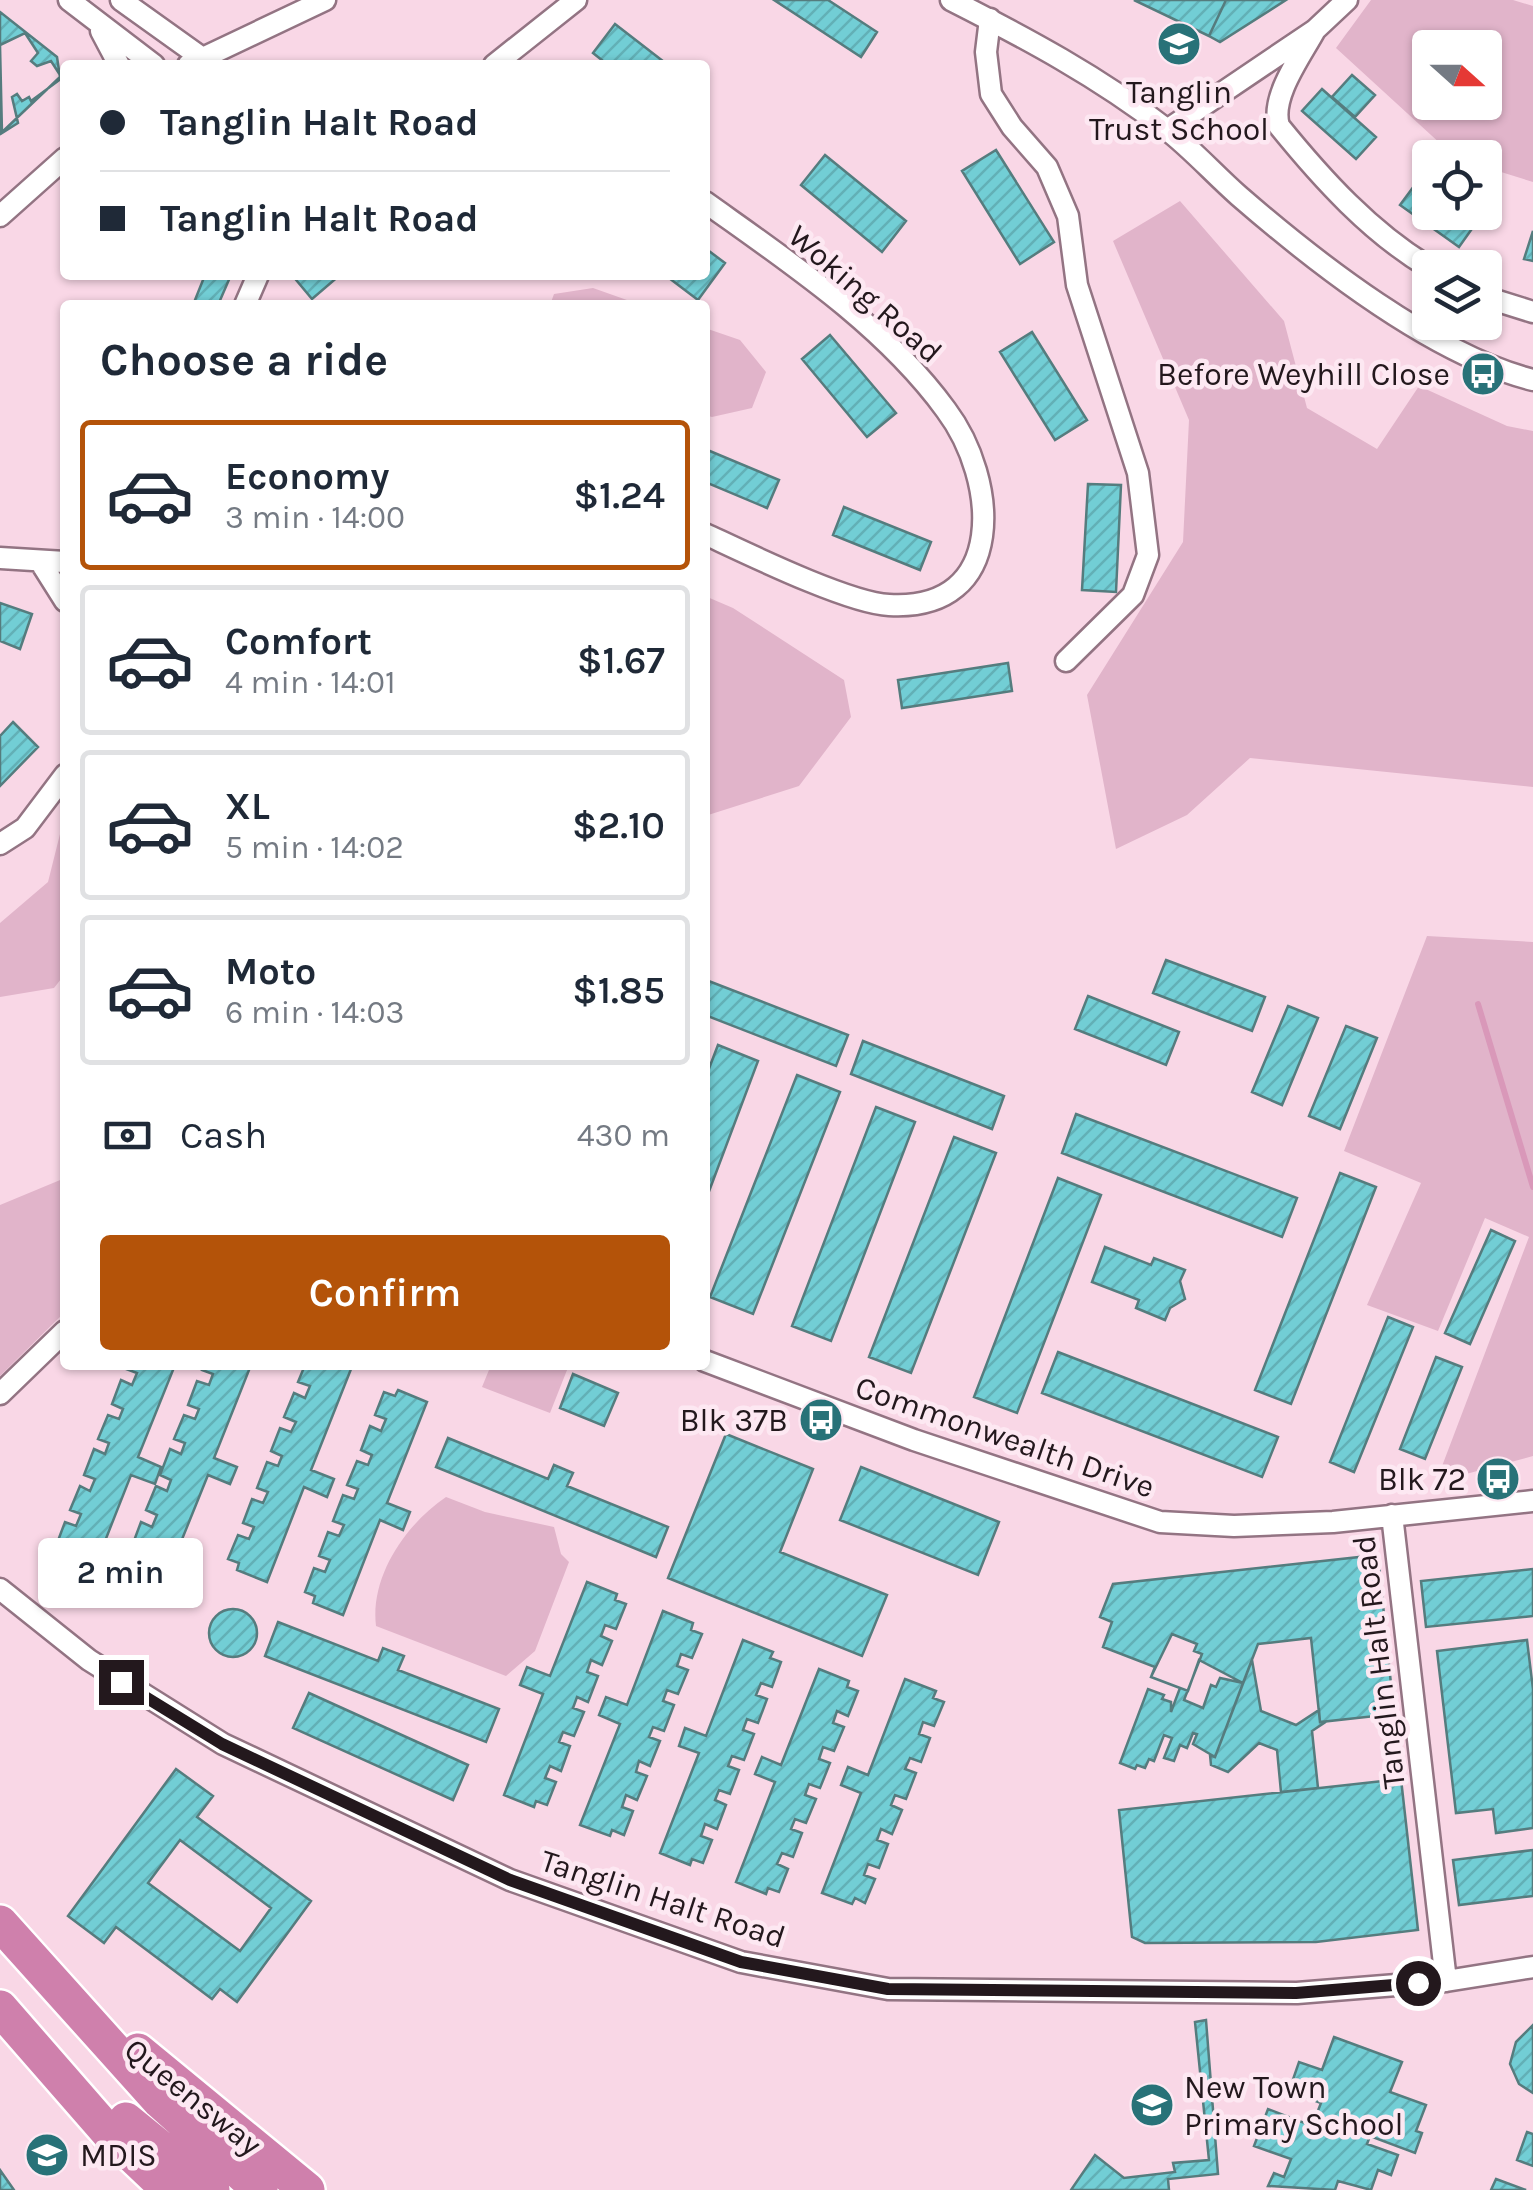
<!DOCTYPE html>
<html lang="en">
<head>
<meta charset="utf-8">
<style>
	body { margin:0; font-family:Karla,sans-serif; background:#f6f6f7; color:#1f2937; height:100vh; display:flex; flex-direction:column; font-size:38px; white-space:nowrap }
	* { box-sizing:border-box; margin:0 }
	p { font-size:32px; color:#747a83 }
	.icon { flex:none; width:55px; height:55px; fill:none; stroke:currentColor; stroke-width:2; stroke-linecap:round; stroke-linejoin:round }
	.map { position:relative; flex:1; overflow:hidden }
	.drawer { position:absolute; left:60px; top:300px; width:650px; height:1070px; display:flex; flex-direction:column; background:#fff; border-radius:10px; box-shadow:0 2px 8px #0004 }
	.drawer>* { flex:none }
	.guide { position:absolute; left:60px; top:60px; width:650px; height:220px; border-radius:10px; box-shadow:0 2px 8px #0004; display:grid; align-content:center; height:220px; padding:0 40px; background:#fff }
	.needle { width:65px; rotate:111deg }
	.tools { position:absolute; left:1412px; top:30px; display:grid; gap:20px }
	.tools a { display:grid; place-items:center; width:90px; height:90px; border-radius:10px; background:#fff; box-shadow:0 2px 8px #0004; font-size:50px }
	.end { position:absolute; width:45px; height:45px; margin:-22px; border:12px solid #23181d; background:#fff; box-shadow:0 0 0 5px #fff }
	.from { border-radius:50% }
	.bubble { position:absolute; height:70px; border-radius:10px; background:#fff; box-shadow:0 2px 8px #0004; font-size:32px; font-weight:600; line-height:70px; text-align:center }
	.guide b { display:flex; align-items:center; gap:35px; height:95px; font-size:38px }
	.guide b+b { border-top:2px solid #e0e1e3 }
	.guide i { width:25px; height:25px; background:#1f2937 }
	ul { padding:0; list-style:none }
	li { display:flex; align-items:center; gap:30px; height:150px; margin:0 20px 15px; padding:0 20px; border:5px solid #e0e1e3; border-radius:10px }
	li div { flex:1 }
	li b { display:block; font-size:38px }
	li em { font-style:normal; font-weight:600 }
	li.current { border-color:#b45309 }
	li>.icon { width:90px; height:90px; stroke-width:1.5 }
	h2 { padding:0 40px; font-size:45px; line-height:120px }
	.pay { display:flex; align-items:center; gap:25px; height:110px; padding:0 40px; font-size:38px }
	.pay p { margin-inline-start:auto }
	.action { display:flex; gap:20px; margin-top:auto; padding:20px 40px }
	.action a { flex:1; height:115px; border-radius:10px; background:#b45309; color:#fff; font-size:40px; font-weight:600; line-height:115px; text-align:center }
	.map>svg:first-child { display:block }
	.green { fill:#e1b4ca; fill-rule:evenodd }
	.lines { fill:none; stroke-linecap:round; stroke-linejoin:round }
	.stream { stroke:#d998b9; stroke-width:6 }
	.building { fill:url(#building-hatch); stroke:#557c7e; stroke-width:2.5; fill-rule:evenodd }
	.minor-casing { stroke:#937483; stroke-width:25 }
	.trunk-casing { stroke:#fff; stroke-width:40 }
	.minor { stroke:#fff; stroke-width:20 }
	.trunk { stroke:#cf80ac; stroke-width:35 }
	.route { stroke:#23181d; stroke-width:12 }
	.labels { text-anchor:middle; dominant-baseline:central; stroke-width:9; stroke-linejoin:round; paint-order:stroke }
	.poi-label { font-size:32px; fill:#23181d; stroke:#fde8f2; text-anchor:end }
	.street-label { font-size:32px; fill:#23181d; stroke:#fde8f2 }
</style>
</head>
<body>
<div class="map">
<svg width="1533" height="2190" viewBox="0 0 1533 2190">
	<defs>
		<pattern id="building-hatch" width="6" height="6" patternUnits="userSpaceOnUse" patternTransform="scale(2.5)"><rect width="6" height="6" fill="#72ced5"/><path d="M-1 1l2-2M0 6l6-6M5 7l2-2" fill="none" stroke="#62b0b6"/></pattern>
	</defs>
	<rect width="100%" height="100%" fill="#f9d7e6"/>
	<!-- green -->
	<path class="green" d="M1371,0H1513L1533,6V182L1485,167V158L1455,157L1336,48ZM1430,48H1485V102H1430Z
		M1180,201L1284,321L1307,408L1377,449L1419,386L1507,426L1533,431V787L1250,758L1187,815L1116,849L1087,695L1183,542L1189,420L1113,241Z
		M593,288L641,305H550L554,294Z
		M705,328L740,340L766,372L752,408L712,417L705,415Z
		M705,596L733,608L844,680L851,717L799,786L705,816Z
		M65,814V974L54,988L0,997V923L48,882Z
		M1427,936L1533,942V1456L1436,1482L1529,1237L1485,1218L1438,1331L1367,1305L1421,1183L1344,1151Z
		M65,1178V1312L0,1376V1205Z
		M491,1365H569L550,1413L482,1387Z
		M446,1497L485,1512L554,1527L561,1554L569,1562L535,1651L506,1676L376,1626C370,1576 406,1524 446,1497Z"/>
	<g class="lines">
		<!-- stream -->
		<path class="stream" d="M1478,1004L1533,1187"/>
	</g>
	<!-- building -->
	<path class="building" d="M774,0H828L877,32L861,57Z
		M1134,0H1226L1209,36Z
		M1226,0H1286L1220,42L1209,36Z
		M0,12L57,57L60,77L0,134Z
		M615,24L668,65H608L593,53Z
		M25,33L38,53L31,61L37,66L51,61L62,78L31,101L29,97L22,101L17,94L12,97L18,123L2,133L0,45Z
		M1352,75L1375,95L1355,117L1332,97Z
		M1322,89L1376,137L1356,159L1302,111Z
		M996,150L1054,242L1020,264L962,171Z
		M825,155L906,221L882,252L801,185Z
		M1417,182L1430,191V212H1461L1476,223L1459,247L1400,205Z
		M1533,231V261L1524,259Z
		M705,248L725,263L698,300L665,275H705Z
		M205,275H231L218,305H193Z
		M292,275H340L312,299Z
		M1032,332L1087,420L1055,440L1000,352Z
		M830,335L896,413L867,437L802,359Z
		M705,449L779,480L767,508L705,482Z
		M1088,484L1121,485L1116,592L1082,590Z
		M844,507L931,542L920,570L833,535Z
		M0,603L32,614L20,649L0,641Z
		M1008,663L1012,691L902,708L898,680Z
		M13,722L38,747L0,786V736Z
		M1166,960L1265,997L1252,1031L1153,993Z
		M706,980L848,1035L836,1066L705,1015Z
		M1088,996L1179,1032L1166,1065L1075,1029Z
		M1288,1006L1318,1018L1282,1105L1252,1092Z
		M1346,1026L1377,1038L1340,1129L1309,1116Z
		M863,1041L1004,1096L992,1129L851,1074Z
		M718,1045L758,1061L705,1202V1079Z
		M797,1075L840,1092L753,1314L710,1297Z
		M876,1107L915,1122L831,1341L792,1326Z
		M1076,1114L1297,1198L1282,1237L1062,1153Z
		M954,1137L996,1153L911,1373L869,1357Z
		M1340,1173L1376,1187L1291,1404L1255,1390Z
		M1058,1178L1101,1195L1017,1413L974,1397Z
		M1491,1230L1515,1241L1470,1344L1445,1333Z
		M1105,1247L1151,1265L1154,1258L1185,1270L1180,1281L1185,1299L1170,1308L1165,1320L1136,1308L1139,1300L1092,1282Z
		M1388,1317L1413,1327L1354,1472L1330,1462Z
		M1058,1352L1278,1437L1262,1477L1042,1393Z
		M1436,1357L1462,1367L1425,1459L1400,1449Z
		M127,1365H175L138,1457L161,1467L155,1484L131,1475L94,1569L64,1557L67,1550L56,1546L65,1522L76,1526L81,1514L70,1510L80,1486L90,1491L95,1479L84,1475L94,1449L105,1454L109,1443L98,1439L108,1415L119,1419L123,1409L112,1404L121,1380L132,1385L137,1373L126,1369Z
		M204,1365H251L214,1458L237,1467L230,1484L208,1475L170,1569L140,1557L143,1551L132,1546L141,1522L152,1527L157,1515L146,1510L156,1486L167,1491L171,1480L160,1475L170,1449L181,1454L185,1443L174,1439L184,1415L195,1419L199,1409L188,1405L197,1381L209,1385L213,1374L202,1370Z
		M305,1365L351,1369L311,1470L334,1479L327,1497L304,1487L267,1582L237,1570L239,1563L228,1559L238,1535L249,1539L254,1527L243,1523L252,1499L263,1503L268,1492L257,1488L267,1462L278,1466L282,1456L271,1451L280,1428L291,1432L296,1422L284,1417L294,1393L305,1398L310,1386L298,1382Z
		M573,1374L618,1393L604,1426L560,1408Z
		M398,1390L427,1402L387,1503L410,1512L403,1530L380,1520L343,1615L313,1603L315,1596L305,1592L314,1568L325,1572L330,1560L319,1556L328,1532L339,1536L344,1525L333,1521L343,1495L354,1499L358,1489L347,1485L357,1461L368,1465L372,1455L361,1450L370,1426L381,1431L386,1419L375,1415L384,1392L395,1396Z
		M726,1434L813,1469L780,1552L887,1595L862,1656L668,1578Z
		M448,1438L548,1479L554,1465L573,1473L567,1486L668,1527L656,1557L436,1467Z
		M861,1467L999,1522L978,1575L840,1520Z
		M1378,1555L1394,1714L1320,1722L1311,1638L1258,1644L1243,1683L1199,1660L1188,1691L1151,1677L1155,1667L1103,1647L1112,1622L1100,1617L1113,1584Z
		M1533,1569V1616L1426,1627L1421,1581Z
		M587,1582L617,1594L615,1600L626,1604L616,1629L605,1625L601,1636L612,1641L602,1665L591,1660L587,1672L598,1676L588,1702L577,1697L573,1708L584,1712L574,1736L563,1732L559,1742L570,1746L561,1771L550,1766L545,1778L556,1782L547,1805L536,1801L534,1807L504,1795L543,1694L520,1685L527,1667L550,1676Z
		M209 1633a24 24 0 1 1 48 0a24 24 0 1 1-48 0Z
		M663,1611L693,1623L691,1630L702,1634L692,1658L681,1654L677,1666L688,1670L678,1694L667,1690L663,1701L674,1705L664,1731L653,1727L649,1737L660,1741L650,1766L639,1761L636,1772L647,1776L637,1800L626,1795L622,1807L633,1811L624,1835L612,1830L610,1836L580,1825L620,1724L599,1715L606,1697L627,1705Z
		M278,1622L378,1661L383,1648L404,1656L398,1670L499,1709L486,1742L265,1656Z
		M1172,1634L1197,1644L1194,1651L1202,1654L1184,1700L1203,1708L1211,1685L1216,1687L1220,1678L1243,1683L1215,1757L1193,1744L1197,1734L1193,1733L1187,1748L1180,1745L1174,1761L1164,1758L1172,1738L1164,1735L1154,1761L1149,1759L1145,1768L1137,1765L1135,1769L1120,1763L1148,1689L1164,1695L1162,1699L1171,1702V1712L1180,1688L1151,1677Z
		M743,1640L773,1652L770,1658L781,1662L772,1687L761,1683L756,1695L767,1699L758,1723L747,1719L743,1730L754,1734L744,1760L732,1756L728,1766L739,1770L730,1794L719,1790L715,1800L726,1805L717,1829L705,1824L701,1836L712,1840L703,1863L692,1859L690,1865L660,1853L699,1753L679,1746L685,1728L706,1736Z
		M1527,1640L1533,1689V1828L1496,1833L1493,1809L1456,1813L1437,1651Z
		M1252,1660L1261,1711L1296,1725L1319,1710L1320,1722L1324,1723L1312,1731L1318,1788L1281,1792L1277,1750L1259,1743L1228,1772L1211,1765L1210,1755L1215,1757Z
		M819,1669L849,1681L847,1687L858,1691L848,1716L837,1711L833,1723L844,1727L834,1751L823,1747L819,1759L830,1763L820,1788L809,1784L805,1795L816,1799L806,1823L795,1819L791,1829L802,1833L793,1857L782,1853L777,1864L788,1869L779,1892L768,1888L766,1894L736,1882L775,1782L755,1774L762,1757L781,1765Z
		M905,1679L936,1691L933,1698L944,1702L934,1726L923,1722L919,1734L930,1738L921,1762L910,1758L905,1769L916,1773L906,1799L895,1795L891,1805L902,1810L892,1834L881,1829L877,1840L888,1844L879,1868L868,1864L864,1875L875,1879L865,1903L855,1898L852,1904L822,1893L861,1793L841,1785L848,1767L868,1775Z
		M309,1693L468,1765L453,1800L293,1728Z
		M176,1769L213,1796L197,1817L311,1901L237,2002L220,1989L212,1999L116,1927L104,1943L68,1916ZM180,1840L271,1908L240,1951L148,1883Z
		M1401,1779L1418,1930L1316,1942L1145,1943L1132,1937L1119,1810Z
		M1533,1850V1896L1459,1905L1453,1860Z
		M1206,2020L1218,2174L1168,2179L1169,2190H1071L1095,2155L1124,2178L1175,2172L1173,2163L1209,2160L1195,2022Z
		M1533,2025V2093L1519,2084L1510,2064L1516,2042Z
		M1334,2037L1402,2062L1390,2092L1426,2105L1416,2131L1422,2133L1415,2153L1370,2136L1367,2144L1398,2155L1391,2175L1378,2170L1371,2190L1338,2181L1335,2190L1268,2186L1274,2173L1284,2177L1291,2159L1254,2146L1268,2109L1312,2126L1321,2103L1289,2091L1299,2062L1322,2070Z
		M1527,2132L1533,2134V2166L1517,2160Z
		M0,2170L14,2190H0Z
		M1496,2179L1526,2190H1491Z"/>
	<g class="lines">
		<defs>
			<path id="minor" d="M69,0L154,65
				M121,0L202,58
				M951,0C1026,38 1099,77 1166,129C1192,149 1214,174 1239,196C1315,262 1434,355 1533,380
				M990,19L986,52L991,94L1012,127L1047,167L1068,216L1077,285L1138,473L1148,555L1133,595L1066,661
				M1315,30C1301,56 1270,97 1279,126C1322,179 1371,233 1430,268
				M101,31L119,65
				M188,65L325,0
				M494,65L576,0
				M1167,130L1315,30L1347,0
				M705,202C789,262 884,325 946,410C998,479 1009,612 889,605C848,603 746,553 705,534
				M0,216L65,158
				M1485,297L1533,312
				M245,305L258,275
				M0,558L65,562
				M41,563L65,601
				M0,844L25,828L65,775
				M705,1361L914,1440L1160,1522L1234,1526L1333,1522L1533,1501
				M0,1394L65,1331
				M1392,1515L1446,1981
				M0,1589L89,1660L223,1744L510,1880L741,1962L888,1989L1297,1993L1446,1981L1533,1967"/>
			<path id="trunk" d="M0,1923L160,2101L260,2190
				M0,2008L109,2133L169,2190
				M138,2051L307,2190
				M126,2120L212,2190"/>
		</defs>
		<!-- minor casing -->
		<use href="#minor" class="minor-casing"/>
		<!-- trunk casing -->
		<use href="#trunk" class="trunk-casing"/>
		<!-- minor -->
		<use href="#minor" class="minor"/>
		<!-- trunk -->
		<use href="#trunk" class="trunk"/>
	</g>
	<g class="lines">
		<!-- route -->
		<path class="route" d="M121,1682L222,1744L510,1880L741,1962L888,1989L1296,1993L1418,1983"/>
	</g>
	<!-- icons -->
	<defs>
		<symbol id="school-disc" viewBox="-11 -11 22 22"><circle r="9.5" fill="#287278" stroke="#fde8f2"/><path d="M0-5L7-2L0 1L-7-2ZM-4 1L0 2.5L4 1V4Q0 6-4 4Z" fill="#fff"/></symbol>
		<symbol id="bus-disc" viewBox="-11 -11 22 22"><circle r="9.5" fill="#287278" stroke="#fde8f2"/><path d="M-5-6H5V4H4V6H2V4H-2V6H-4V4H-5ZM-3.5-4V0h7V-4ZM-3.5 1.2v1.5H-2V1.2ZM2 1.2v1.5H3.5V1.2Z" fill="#fff"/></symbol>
		<symbol id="university-disc" viewBox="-11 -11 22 22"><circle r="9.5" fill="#287278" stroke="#fde8f2"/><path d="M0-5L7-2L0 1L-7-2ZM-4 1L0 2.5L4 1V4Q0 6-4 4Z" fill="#fff"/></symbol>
	</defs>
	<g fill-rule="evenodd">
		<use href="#school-disc" x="1154" y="19" width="50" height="50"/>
		<use href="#bus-disc" x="1458" y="349" width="50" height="50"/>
		<use href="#bus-disc" x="796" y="1395" width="50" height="50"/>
		<use href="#bus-disc" x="1473" y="1454" width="50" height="50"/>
		<use href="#school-disc" x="1127" y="2080" width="50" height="50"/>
		<use href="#university-disc" x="22" y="2130" width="50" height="50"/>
	</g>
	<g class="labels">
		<!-- poi labels -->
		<g class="poi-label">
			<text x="1179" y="92" text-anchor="middle">Tanglin<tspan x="1179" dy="37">Trust School</tspan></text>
			<text x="1450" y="374">Before Weyhill Close</text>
			<text x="788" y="1420">Blk 37B</text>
			<text x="1466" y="1479">Blk 72</text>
			<text x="1184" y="2087" text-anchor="start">New Town<tspan x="1184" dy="37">Primary School</tspan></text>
			<text x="80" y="2155" text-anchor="start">MDIS</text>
		</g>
		<!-- street labels -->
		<g class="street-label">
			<text transform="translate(865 294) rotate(41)">Woking Road</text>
			<text transform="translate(1005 1437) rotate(19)">Commonwealth Drive</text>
			<text transform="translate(1379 1662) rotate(-97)">Tanglin Halt Road</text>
			<text transform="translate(663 1899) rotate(18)">Tanglin Halt Road</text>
			<text transform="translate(193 2097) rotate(39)">Queensway</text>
		</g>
	</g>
</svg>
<div class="tools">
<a><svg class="needle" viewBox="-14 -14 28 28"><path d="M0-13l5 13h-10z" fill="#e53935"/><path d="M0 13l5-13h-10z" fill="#747a83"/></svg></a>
<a><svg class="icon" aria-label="locate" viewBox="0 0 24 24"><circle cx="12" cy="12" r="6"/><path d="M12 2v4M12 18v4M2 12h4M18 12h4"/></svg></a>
<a><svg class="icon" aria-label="layers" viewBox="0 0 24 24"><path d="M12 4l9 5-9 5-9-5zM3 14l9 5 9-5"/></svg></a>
</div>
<i class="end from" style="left:1418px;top:1983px"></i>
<i class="end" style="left:121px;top:1682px"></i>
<div class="bubble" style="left:38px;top:1538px;width:165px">2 min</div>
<div class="guide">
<b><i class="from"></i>Tanglin Halt Road</b>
<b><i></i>Tanglin Halt Road</b>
</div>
<section class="drawer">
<h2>Choose a ride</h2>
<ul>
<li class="current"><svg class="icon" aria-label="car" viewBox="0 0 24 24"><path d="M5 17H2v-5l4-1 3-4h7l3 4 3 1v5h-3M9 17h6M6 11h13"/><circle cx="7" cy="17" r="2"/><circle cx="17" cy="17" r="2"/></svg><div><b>Economy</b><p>3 min · 14:00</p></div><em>$1.24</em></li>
<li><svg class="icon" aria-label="car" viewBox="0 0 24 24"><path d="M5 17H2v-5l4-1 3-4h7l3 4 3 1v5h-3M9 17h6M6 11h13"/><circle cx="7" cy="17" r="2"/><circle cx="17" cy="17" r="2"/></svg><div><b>Comfort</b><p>4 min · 14:01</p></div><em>$1.67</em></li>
<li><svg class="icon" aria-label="car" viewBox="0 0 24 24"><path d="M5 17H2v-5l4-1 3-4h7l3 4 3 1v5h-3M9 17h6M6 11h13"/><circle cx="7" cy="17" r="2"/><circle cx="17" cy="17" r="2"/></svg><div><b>XL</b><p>5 min · 14:02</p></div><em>$2.10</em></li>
<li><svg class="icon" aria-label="car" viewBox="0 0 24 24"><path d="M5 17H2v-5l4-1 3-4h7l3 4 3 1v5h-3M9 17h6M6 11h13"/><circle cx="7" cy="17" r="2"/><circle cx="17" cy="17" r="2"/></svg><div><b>Moto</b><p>6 min · 14:03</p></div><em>$1.85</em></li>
</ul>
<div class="pay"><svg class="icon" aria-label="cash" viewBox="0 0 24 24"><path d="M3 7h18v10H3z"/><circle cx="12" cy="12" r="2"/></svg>Cash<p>430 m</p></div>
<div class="action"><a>Confirm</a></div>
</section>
</div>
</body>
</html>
